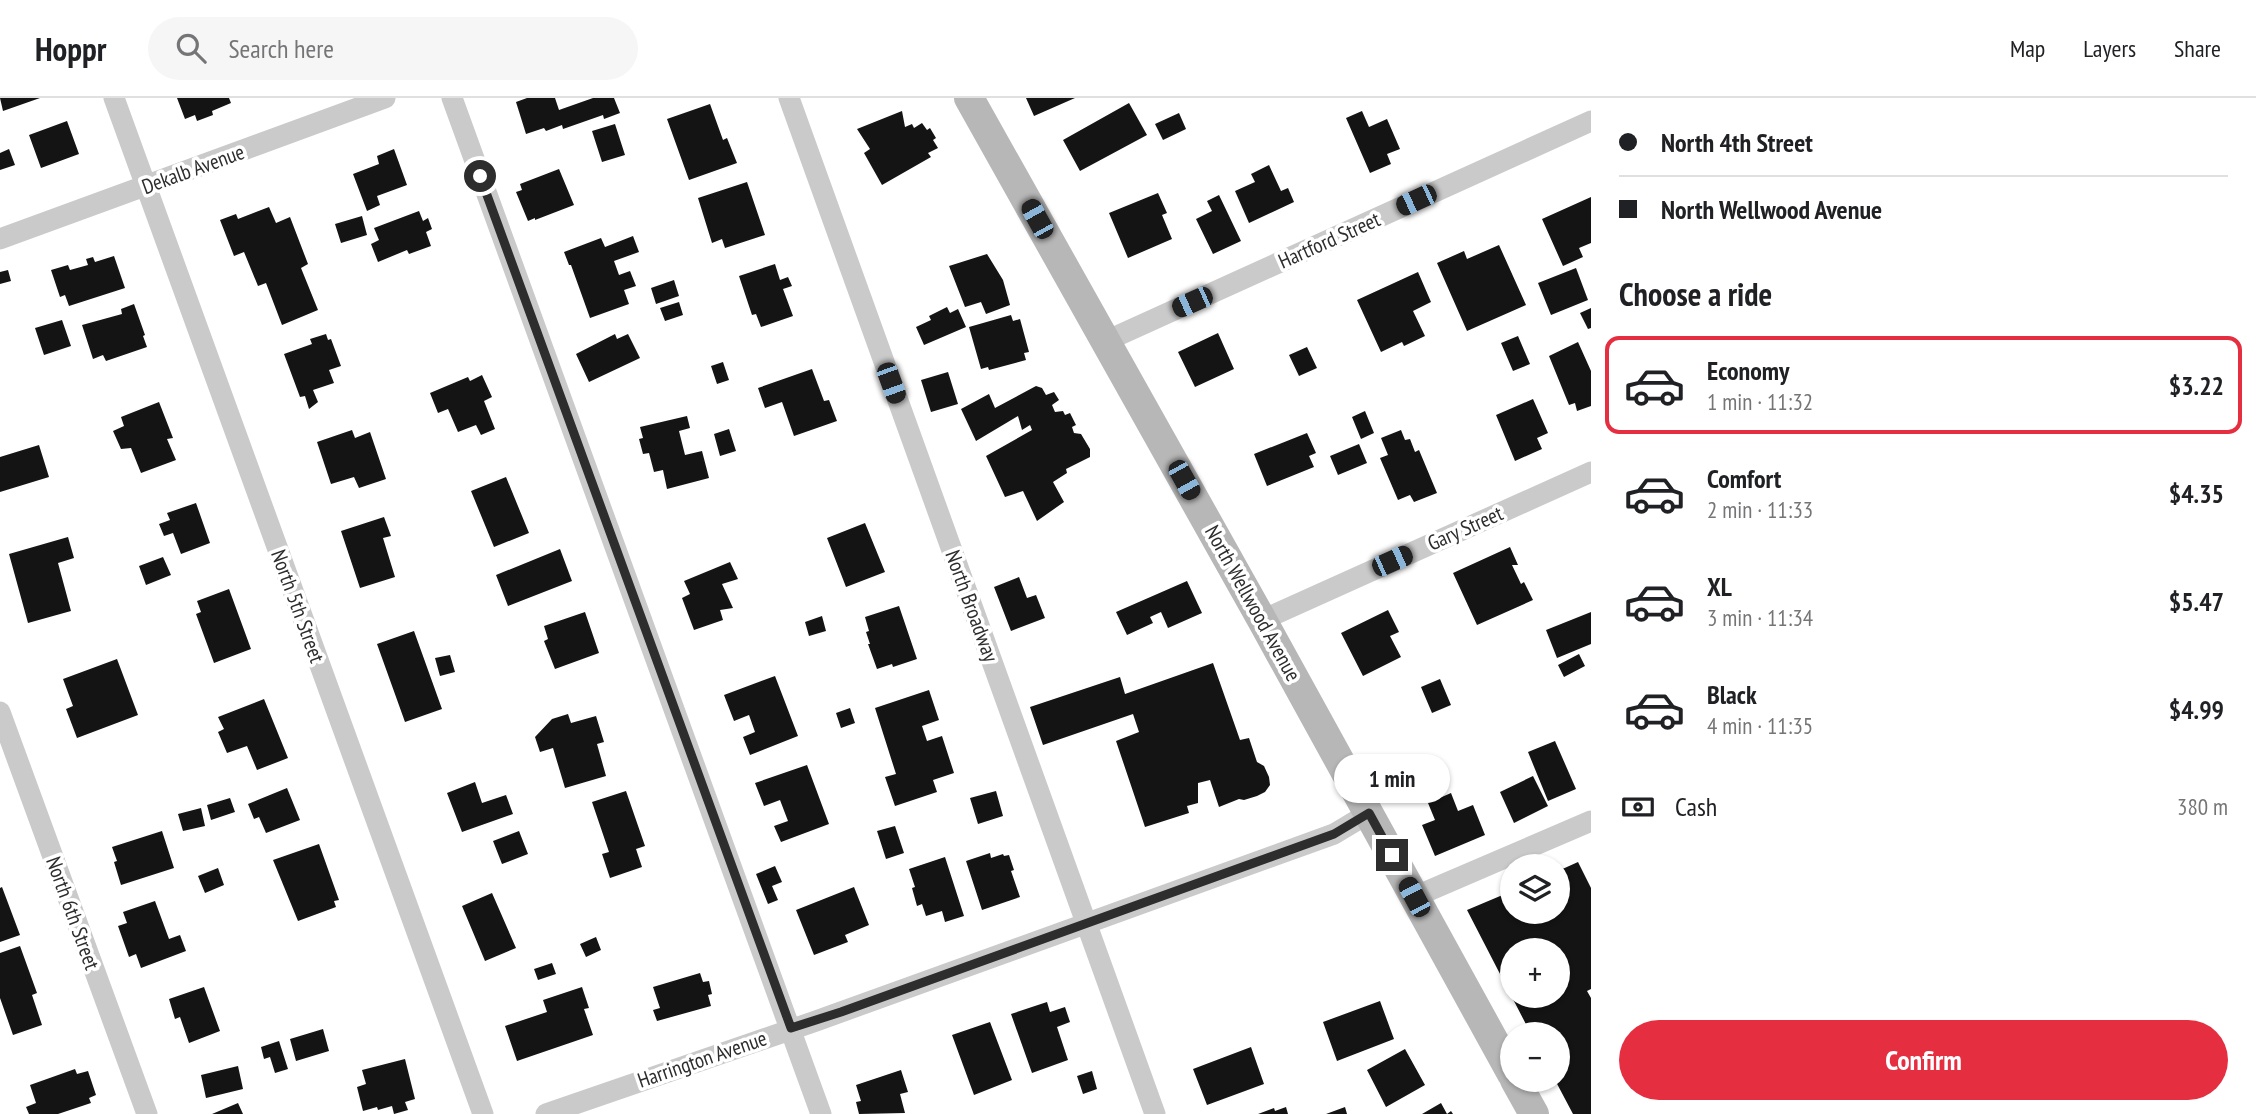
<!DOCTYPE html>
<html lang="en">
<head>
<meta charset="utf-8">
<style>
	body { margin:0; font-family:"PT Sans Narrow",sans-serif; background:#f6f6f6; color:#202124; height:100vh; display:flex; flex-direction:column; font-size:26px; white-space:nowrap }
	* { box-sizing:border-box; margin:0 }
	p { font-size:23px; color:#757577 }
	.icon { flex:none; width:38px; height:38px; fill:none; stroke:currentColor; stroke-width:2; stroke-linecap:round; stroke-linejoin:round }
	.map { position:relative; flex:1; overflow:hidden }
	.details { display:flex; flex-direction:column; background:#fff; width:665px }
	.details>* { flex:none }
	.top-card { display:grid; align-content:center; height:154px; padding:0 28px; background:#fff }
	.controls { position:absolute; left:1500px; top:756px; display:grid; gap:14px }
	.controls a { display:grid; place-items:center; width:70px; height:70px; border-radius:50%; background:#fff; box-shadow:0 2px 5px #0004; font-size:35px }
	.end { position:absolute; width:32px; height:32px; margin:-16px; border:9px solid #2d2d2d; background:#fff; box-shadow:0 0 0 4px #fff }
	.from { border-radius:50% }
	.bubble { position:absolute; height:49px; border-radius:24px; background:#fff; box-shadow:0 2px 5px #0004; font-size:23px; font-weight:700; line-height:49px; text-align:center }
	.car { position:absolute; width:21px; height:42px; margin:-21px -10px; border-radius:9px; box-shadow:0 0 5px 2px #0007; background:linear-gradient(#222 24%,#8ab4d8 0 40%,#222 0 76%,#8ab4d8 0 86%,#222 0) }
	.top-card b { display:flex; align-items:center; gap:24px; height:66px; font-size:26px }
	.top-card b+b { border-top:2px solid #e0e0e0 }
	.top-card i { width:18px; height:18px; background:#202124 }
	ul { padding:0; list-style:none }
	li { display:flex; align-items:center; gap:21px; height:98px; margin:0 14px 10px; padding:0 14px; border:4px solid transparent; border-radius:14px }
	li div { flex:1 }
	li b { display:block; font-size:26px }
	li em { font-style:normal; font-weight:700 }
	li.current { border-color:#e52e40 }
	li>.icon { width:63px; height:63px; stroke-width:1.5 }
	h2 { padding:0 28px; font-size:32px; line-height:84px }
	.pay { display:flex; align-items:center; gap:18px; height:77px; padding:0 28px; font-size:26px }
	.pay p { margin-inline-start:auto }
	.button { display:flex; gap:14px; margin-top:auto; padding:14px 28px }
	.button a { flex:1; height:80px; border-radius:42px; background:#e52e40; color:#fff; font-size:28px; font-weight:700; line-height:80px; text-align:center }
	header { display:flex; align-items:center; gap:42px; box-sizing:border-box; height:98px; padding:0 35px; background:#fff; border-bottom:2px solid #e0e0e0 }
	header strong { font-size:33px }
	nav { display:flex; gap:38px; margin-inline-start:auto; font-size:24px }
	.search { width:490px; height:63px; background:#f6f6f6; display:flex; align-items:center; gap:18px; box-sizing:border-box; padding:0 24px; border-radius:38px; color:#757577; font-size:26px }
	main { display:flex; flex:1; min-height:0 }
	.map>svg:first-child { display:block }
	.building { fill:#141414; fill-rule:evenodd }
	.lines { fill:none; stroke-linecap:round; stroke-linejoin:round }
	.minor { stroke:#cacaca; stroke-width:21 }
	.secondary { stroke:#b7b7b7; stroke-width:30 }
	.route { stroke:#2d2d2d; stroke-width:9 }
	.labels { text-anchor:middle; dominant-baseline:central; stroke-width:7; stroke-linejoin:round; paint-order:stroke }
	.street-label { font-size:21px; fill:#2d2d2d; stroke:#fff }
</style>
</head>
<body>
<header>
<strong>Hoppr</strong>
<div class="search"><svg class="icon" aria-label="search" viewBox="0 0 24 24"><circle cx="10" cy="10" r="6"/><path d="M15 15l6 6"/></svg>Search here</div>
<nav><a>Map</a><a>Layers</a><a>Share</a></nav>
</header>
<main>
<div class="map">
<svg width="1591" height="1016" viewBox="0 0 1591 1016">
	<rect width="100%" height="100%" fill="#fff"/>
	<!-- building -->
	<path class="building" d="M0,0H40L3,13Z
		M177,0H229L231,5L212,13L213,17L197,23L195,17L185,21Z
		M527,0H555L559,12L593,0H614L620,15L604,21L603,17L563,31L562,27L546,33L544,30L526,36L516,4Z
		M1026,0H1075L1034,18Z
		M1129,5L1147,37L1080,73L1063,42Z
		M710,6L723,42L727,40L737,65L689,82L667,21Z
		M902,13L905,29L912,26L914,30L922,25L927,32L930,30L936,40L933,42L938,50L928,55L931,59L882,87L864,55L870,51L857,31Z
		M1362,13L1369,29L1387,21L1400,51L1387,56L1391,66L1370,75L1346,20Z
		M1179,15L1186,31L1163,42L1155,26Z
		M67,23L79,56L41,70L29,37Z
		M615,26L625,57L602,64L592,33Z
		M9,51L15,67L0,72V55Z
		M394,51L407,87L377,98L380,107L367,113L353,76L379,66L377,58Z
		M1269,67L1281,93L1288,90L1294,104L1249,125L1235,93L1255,84L1251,76Z
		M559,71L574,107L535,122V120L528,123L516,94L522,92L520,86Z
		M747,84L765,137L725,150L722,141L712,145L698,100Z
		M1158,95L1167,115L1162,117L1172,141L1128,160L1109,115Z
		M1219,97L1241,143L1213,156L1196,121L1212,113L1207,103Z
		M1591,99V145L1579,150L1583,159L1563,168L1542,121Z
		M269,109L276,125L290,119L308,166L301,170L318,212L282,227L266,185L258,188L244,154L234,158L220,122L236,116L238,121Z
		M419,113L423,123L428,120L432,131L426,134L431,148L409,156L407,152L378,164L371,146L379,142L374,130Z
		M362,118L367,137L341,145L335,126Z
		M633,138L639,154L614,163L619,177L630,173L636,188L624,192L629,206L590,220L571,167H569L564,154L601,140L605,149Z
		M1499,147L1526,207L1467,233L1437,165L1464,153L1467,161Z
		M987,156L1003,182L1010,207L986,216L981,204L965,209L949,168Z
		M114,158L125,190L69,208L65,197L60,199L51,172L68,167L70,172L88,167L86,161L93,159L95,164Z
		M775,166L780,182L788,179L792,188L783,191L793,218L761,229L756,216L752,217L739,178Z
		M1576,170L1588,202L1551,217L1538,185Z
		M8,172L11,183L0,186V174Z
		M1418,174L1431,204L1413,213L1425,238L1404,248L1402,244L1381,254L1357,202Z
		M674,182L679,198L656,206L651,190Z
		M679,204L683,217L665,223L660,210Z
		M134,206L145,237L143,238L147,249L106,263L103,257L93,261L82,227L122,216L121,211Z
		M947,209L950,215L958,211L966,229L924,247L916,229L931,222L929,218Z
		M1591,210V230L1588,231L1580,215Z
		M1011,217L1013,223L1020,221L1029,254L1024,255L1026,262L989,272L988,269L981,271L969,229Z
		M62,222L71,248L44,257L35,230Z
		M1218,235L1234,271L1195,289L1178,254Z
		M326,236L328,242L331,241L341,268L329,272L334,285L313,292L318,304L309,311L305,298L300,299L284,256L312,246L310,241Z
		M615,236L617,241L628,236L640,260L589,284L576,256Z
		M1518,238L1530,266L1513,273L1501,245Z
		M1578,244L1591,273V308L1577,313L1575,305L1569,307L1549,258Z
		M1307,249L1317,270L1299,278L1289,257Z
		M723,264L729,282L717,286L711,268Z
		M812,271L824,303L829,302L837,323L794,338L782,304L765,310L758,290Z
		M948,274L958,306L931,314L921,282Z
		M482,277L492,299L484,303L495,331L481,337L476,327L458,334L448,311L438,315L430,295L468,279L470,283Z
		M1036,288L1042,290L1046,297L1054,294L1059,302L1052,307L1055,314L1063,313L1065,317L1070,315L1076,327L1072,329L1074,335L1081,336L1090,351V359L1066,371L1067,375L1053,384L1064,404L1037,423L1023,393L1005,399L986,358L1032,332L1030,327L1022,332L1018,318L976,343L961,311L989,296L995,310Z
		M1533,301L1548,335L1537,340L1542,351L1515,363L1496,317Z
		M159,304L173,340L167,341L176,362L141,375L131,350L121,351L113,333L124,328L121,319Z
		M1365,313L1374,335L1361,341L1352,319Z
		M687,318L690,330L679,333L685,357L702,353L709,380L667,391L663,372L654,374L649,355L643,356L639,341L643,340L640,329Z
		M729,331L736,353L720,358L714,336Z
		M352,332L355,340L370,334L386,381L359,390L354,379L331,386L317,344Z
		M1401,332L1405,342L1410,341L1415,354L1419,352L1437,395L1414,404L1410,397L1398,402L1380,360L1388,357L1381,340Z
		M1307,335L1316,355L1309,358L1314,369L1267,388L1254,356Z
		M1359,346L1367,365L1338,377L1330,358Z
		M39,347L49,379L0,394V359Z
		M506,379L529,435L494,449L471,393Z
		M196,405L210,445L181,456L173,435L164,438L159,426L170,422L167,415Z
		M384,419L391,438L383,440L395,479L360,490L341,433Z
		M865,425L885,474L846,489L827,440Z
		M68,439L74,460L58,465L71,513L28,525L9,456Z
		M1510,449L1518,467H1512L1521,486L1524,484L1533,502L1477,527L1453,475Z
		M560,451L572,483L508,508L496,477Z
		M163,459L171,477L146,487L139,468Z
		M730,464L738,481L722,486L733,510L720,512L723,522L694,532L682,500L690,496L684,483Z
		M1019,479L1027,500L1036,497L1045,520L1011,533L994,489Z
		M1187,483L1202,515L1168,530L1161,514L1150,519L1153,525L1127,537L1116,514Z
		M229,491L251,551L214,565L196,516L201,514L197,503Z
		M899,508L917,561L893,569L892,566L877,571L868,546H870L866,534L869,533L865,519Z
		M1388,512L1399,534L1390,538L1401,559L1363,578L1341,535Z
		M585,514L599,555L555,571L544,543L548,541L544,528Z
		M1591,514V546L1557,560L1546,532Z
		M822,518L826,533L809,538L805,524Z
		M414,533L442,611L405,624L377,546Z
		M1579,556L1585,568L1564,579L1558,567Z
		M450,557L455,574L440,578L435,560Z
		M117,561L138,617L77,640L66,611L73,608L63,581Z
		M1213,565L1240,642L1249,640L1257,664L1264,668L1269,679L1270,687L1265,694L1257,698L1244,702L1239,701L1219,709L1210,682L1198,685V705L1187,708L1189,715L1145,729L1116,643L1139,634L1133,616L1043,647L1030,609L1120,579L1125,596Z
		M775,578L798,638L750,657L743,639L755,634L749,617L734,623L724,597Z
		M1440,581L1451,607L1432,615L1421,589Z
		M929,592L939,622L922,628L927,643L942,638L954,675L933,682L937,694L895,708L885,679L896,676L875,610Z
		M264,601L288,660L257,672L247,648L227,655L218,634L224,631L218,619Z
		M850,610L855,625L841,630L836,615Z
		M568,616L571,625L596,618L604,644L597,646L606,678L565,690L553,650L540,654L535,639L552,621Z
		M1555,643L1576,691L1548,703L1528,654Z
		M807,667L829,726L781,744L774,728L788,723L780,702L764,708L755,685Z
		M1533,678L1548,708L1514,725L1500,694Z
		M475,684L482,705L506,697L513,716L462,734L447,695Z
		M287,690L300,722L266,735L259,719L254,721L248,706Z
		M626,693L645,748L636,751L642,769L610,780L602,756L609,754L592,704Z
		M996,693L1003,718L978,726L970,700Z
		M1451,695L1458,713L1473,707L1485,737L1435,758L1422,727L1435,722L1428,705Z
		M230,700L235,714L211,722L207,707Z
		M201,710L205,728L183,733L178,716Z
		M895,728L904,755L886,761L877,733Z
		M162,733L174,770L121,787L114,764L117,763L112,749Z
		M519,733L528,756L502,766L493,743Z
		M319,746L339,802L334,803L336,809L298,823L273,762Z
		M990,755L991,760L1003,756L1004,758L1009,757L1014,772L1011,773L1020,799L982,812L966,763Z
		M945,759L964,818L945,824L942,813L926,818L922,806L917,808L912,790L915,789L909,771Z
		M1578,764L1591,790V891L1587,893L1591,900V1016H1573L1555,982H1558V936H1531L1467,812L1512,793V814H1558V773ZM1512,852H1558V898H1512Z
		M775,768L782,784L772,788L778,802L768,806L756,776Z
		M218,770L224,787L205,795L198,778Z
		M2,789L20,837L0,844V790Z
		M854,789L869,827L845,837L848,844L814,857L796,812Z
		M492,795L516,850L485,863L462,808Z
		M155,803L169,841L180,837L186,853L141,870L136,856L129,859L118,828L127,825L123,814Z
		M596,839L601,852L586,859L580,846Z
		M20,848L37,895L32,897L42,927L13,937L0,900V855Z
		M552,865L556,876L538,882L534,871Z
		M700,875L703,884L709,883L712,896L708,897L711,908L657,923L653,912L660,910L653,889Z
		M204,889L220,933L189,945L180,919L175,921L169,901Z
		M582,889L589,910L584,911L593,937L517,963L505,928L547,914L543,902Z
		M1380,903L1394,941L1337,963L1323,924Z
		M1047,904L1050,914L1065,909L1070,924L1057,929L1068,962L1032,975L1011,916Z
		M990,924L1012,982L974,997L952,937Z
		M323,931L329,953L296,963L290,941Z
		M279,943L288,971L275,975L270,959L264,961L261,949Z
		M1251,949L1264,986L1207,1007L1193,971Z
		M1405,951L1425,987L1386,1009L1367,972Z
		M405,961L415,1001L405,1004L408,1012L394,1016L392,1008L378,1012L377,1009L363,1013L357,989L366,986L362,972Z
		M238,968L243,991L206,1000L201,977Z
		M75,971L77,976L88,973L96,997L89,1000L91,1005L58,1016H29L26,1009L36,1005L30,987Z
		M901,972L908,994L900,996L905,1015L859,1016L856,1004L861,1003L856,987Z
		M1092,973L1097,991L1083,996L1077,978Z
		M238,1005L243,1016H212Z
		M1441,1005L1447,1016L1451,1013L1453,1016H1422Z
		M1286,1009L1288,1016H1258L1274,1010L1275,1013Z
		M1345,1009L1347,1016H1326Z"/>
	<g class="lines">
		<!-- minor -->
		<path class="minor" d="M114,0L483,1016
			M452,0L821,1016
			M789,0L1155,1016
			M0,141L385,0
			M1106,243L1591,23
			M1262,522L1591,374
			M0,614L147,1016
			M1414,799L1591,723
			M546,1016L816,923L1334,736L1369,715"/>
		<!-- secondary -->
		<path class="secondary" d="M969,0L1262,522L1512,976
			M1515,982L1534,1016"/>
	</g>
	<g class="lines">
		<!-- route -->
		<path class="route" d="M480,78L791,930L841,914L1334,736L1369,715L1392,757"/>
	</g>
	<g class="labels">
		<!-- street labels -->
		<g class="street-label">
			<text transform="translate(193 71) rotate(-20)">Dekalb Avenue</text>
			<text transform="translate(1329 142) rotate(-24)">Hartford Street</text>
			<text transform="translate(1465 430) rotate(-24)">Gary Street</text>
			<text transform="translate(1253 505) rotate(61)">North Wellwood Avenue</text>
			<text transform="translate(298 508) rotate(70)">North 5th Street</text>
			<text transform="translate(972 508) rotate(70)">North Broadway</text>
			<text transform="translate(73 815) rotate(70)">North 6th Street</text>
			<text transform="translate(702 961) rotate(-19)">Harrington Avenue</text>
		</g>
	</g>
</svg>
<div class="controls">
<a><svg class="icon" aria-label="layers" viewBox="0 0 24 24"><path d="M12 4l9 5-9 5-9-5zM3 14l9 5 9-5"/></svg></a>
<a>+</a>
<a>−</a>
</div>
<i class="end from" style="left:480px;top:78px"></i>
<i class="end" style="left:1392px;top:757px"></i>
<div class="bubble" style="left:1334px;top:656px;width:116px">1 min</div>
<i class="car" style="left:1416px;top:102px;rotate:245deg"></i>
<i class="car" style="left:1037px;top:121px;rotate:331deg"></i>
<i class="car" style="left:1192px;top:204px;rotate:246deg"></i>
<i class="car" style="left:891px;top:285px;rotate:160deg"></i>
<i class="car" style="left:1184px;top:382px;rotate:151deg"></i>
<i class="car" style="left:1392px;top:463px;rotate:66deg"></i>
<i class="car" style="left:1414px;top:799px;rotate:332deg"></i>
</div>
<section class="details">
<div class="top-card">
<b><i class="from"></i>North 4th Street</b>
<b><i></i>North Wellwood Avenue</b>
</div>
<h2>Choose a ride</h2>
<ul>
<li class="current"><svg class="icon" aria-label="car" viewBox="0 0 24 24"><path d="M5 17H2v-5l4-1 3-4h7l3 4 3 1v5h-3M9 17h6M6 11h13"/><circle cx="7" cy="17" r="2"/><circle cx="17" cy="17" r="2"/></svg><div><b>Economy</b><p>1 min · 11:32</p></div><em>$3.22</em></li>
<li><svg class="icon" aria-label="car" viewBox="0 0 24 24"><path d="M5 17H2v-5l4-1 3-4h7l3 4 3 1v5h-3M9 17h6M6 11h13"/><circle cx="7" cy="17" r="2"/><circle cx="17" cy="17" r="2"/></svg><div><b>Comfort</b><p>2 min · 11:33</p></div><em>$4.35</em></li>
<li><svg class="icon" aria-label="car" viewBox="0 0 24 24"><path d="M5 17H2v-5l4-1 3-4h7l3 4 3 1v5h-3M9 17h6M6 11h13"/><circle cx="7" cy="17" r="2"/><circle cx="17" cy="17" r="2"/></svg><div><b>XL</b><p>3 min · 11:34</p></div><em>$5.47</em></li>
<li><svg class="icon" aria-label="car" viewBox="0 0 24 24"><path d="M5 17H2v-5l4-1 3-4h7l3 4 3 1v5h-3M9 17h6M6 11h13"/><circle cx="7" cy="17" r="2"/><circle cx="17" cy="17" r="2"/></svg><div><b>Black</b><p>4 min · 11:35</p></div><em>$4.99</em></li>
</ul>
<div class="pay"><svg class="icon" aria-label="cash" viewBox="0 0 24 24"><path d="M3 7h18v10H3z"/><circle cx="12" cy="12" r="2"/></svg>Cash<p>380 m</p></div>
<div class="button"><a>Confirm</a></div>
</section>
</main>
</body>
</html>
